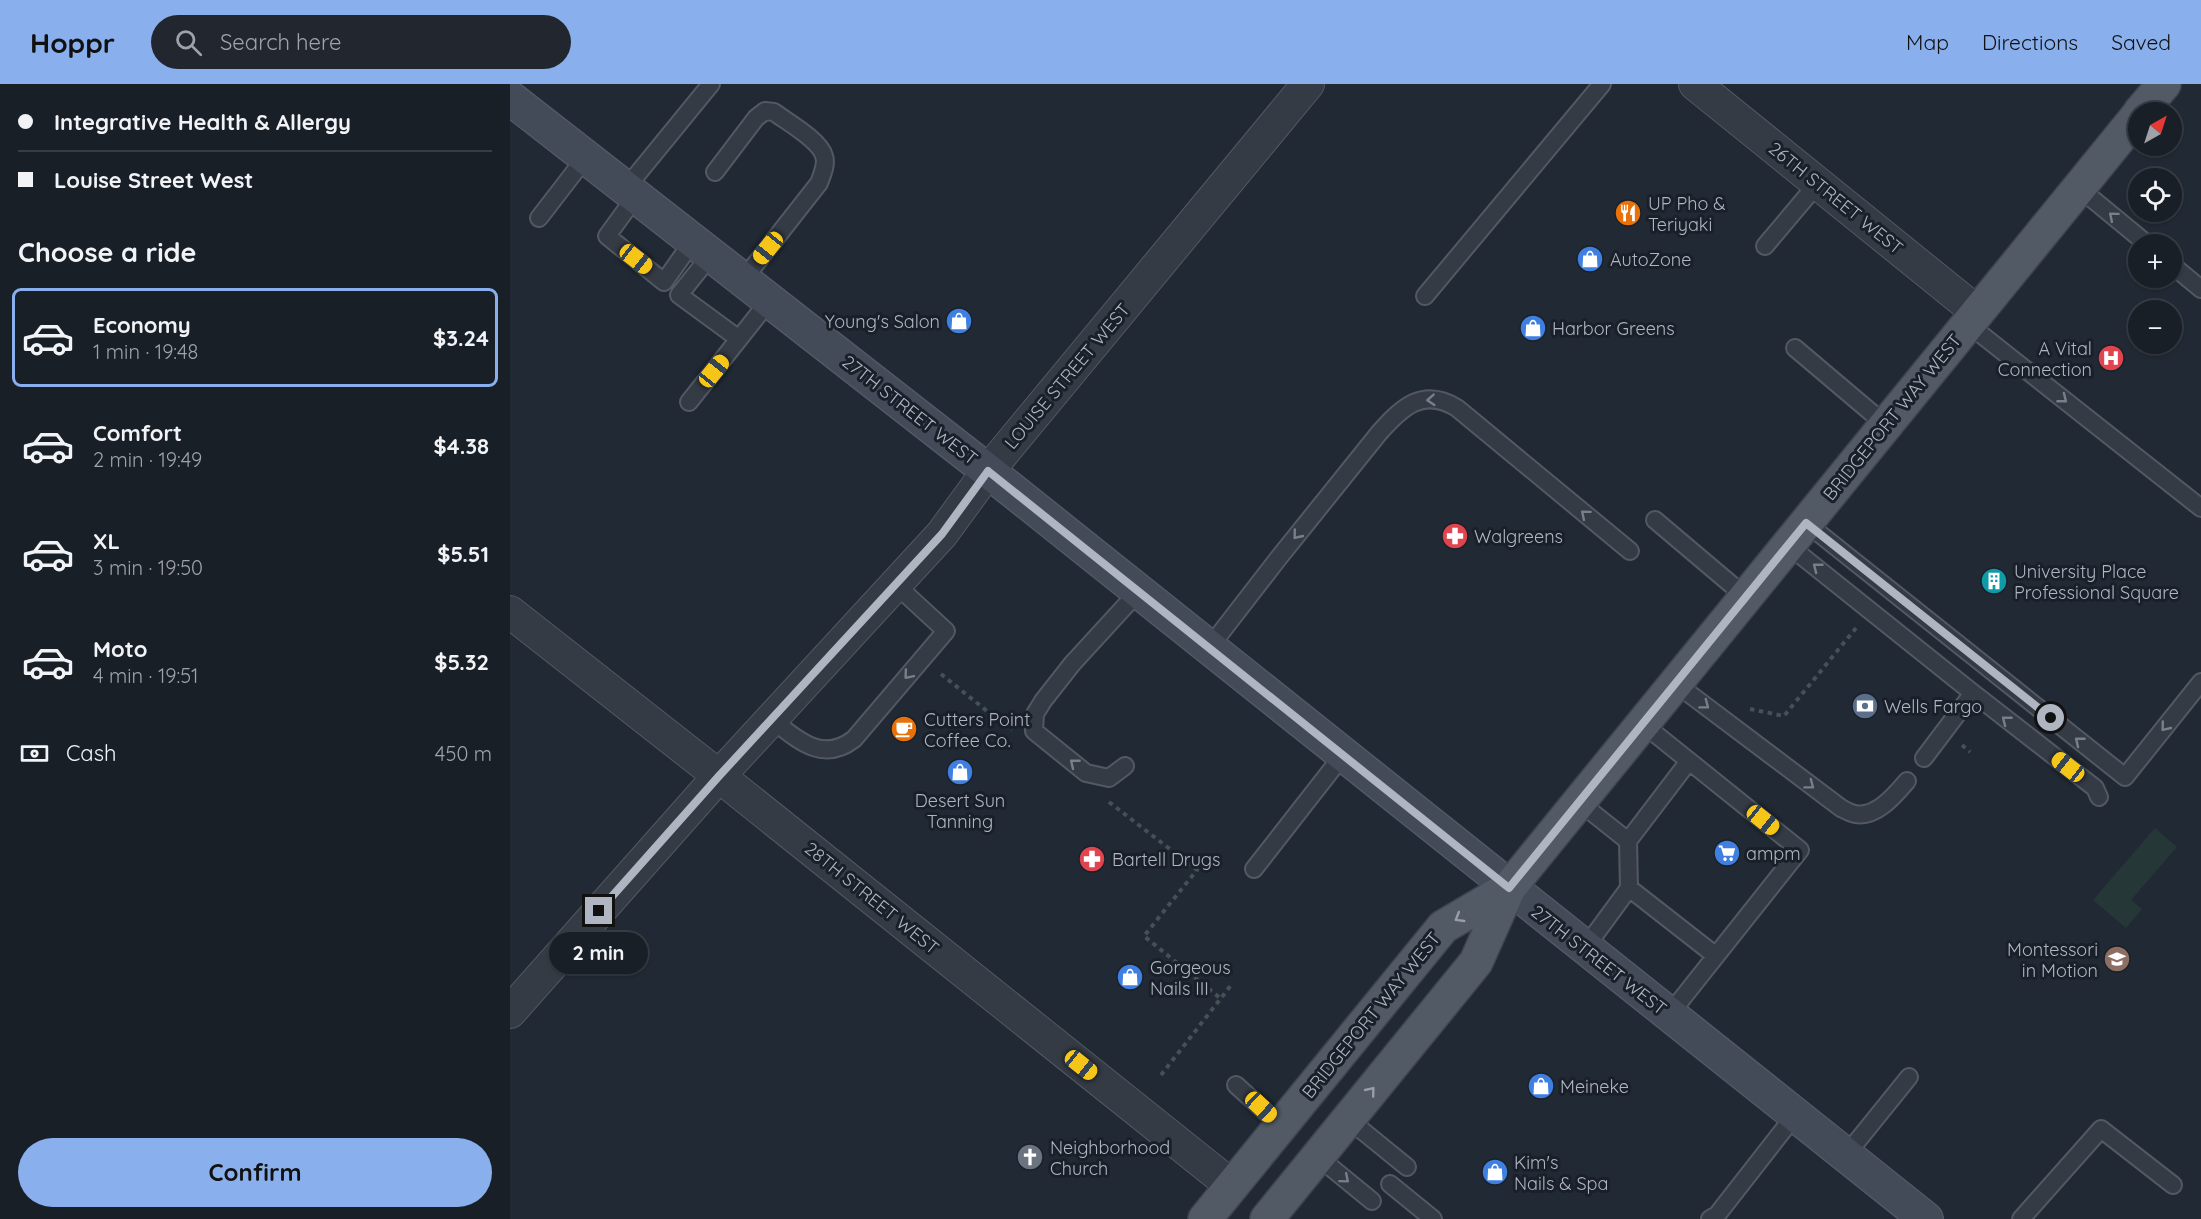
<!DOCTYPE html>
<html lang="en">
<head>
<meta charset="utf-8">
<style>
	body { margin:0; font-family:Quicksand,sans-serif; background:#22272f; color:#f1f3f6; height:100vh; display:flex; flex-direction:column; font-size:22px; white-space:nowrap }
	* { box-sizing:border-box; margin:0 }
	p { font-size:20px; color:#9fa2a7 }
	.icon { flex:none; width:33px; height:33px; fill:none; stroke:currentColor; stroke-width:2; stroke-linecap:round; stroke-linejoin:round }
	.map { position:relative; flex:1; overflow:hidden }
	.panel { display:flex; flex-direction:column; background:#191f27; width:510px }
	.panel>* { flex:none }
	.banner { display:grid; align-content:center; height:132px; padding:0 18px; background:#191f27 }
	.needle { width:39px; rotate:39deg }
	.controls { position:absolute; left:1618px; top:18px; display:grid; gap:12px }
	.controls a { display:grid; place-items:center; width:54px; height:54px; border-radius:50%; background:#191f27; box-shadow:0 2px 4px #0004,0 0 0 2px #373d44; font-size:30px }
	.end { position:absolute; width:27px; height:27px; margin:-14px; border:8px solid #afb6c2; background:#111; box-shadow:0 0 0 3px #111 }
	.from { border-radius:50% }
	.bubble { position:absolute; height:42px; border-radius:21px; background:#191f27; box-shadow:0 2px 4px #0004,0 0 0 2px #373d44; font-size:20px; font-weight:800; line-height:42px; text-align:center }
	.car { position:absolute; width:18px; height:36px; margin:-18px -9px; border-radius:8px; box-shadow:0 0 4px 2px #0007; background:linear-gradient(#f5c518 24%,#345 0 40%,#f5c518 0 76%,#345 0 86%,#f5c518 0) }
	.banner b { display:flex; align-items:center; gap:21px; height:57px; font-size:22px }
	.banner b+b { border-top:2px solid #373d44 }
	.banner i { width:15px; height:15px; background:#f1f3f6 }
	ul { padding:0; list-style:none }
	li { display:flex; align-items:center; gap:18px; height:99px; margin:0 12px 9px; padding:0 6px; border:3px solid transparent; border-radius:9px }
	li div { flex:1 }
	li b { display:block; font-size:22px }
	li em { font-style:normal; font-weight:800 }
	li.current { border-color:#89afed }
	li>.icon { width:54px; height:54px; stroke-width:1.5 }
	h2 { padding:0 18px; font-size:27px; line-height:72px }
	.pay { display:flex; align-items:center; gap:15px; height:66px; padding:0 18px; font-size:22px }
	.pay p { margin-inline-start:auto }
	.primary-button { display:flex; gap:12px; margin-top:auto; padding:12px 18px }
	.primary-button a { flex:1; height:69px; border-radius:36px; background:#89afed; color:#111; font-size:24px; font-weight:800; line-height:69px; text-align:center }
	header { display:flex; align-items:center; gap:36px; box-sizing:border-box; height:84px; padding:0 30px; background:#89afed; color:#111 }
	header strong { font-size:28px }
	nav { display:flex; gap:33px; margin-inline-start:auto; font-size:21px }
	.search { width:420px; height:54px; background:#22272f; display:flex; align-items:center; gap:15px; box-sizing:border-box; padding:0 21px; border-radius:33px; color:#9fa2a7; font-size:22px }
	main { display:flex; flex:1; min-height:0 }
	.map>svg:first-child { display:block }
	.green { fill:#263737 }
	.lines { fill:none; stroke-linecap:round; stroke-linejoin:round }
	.lane-casing { stroke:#525963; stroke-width:20 }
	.street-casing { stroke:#525963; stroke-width:34 }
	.secondary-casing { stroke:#525963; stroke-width:36 }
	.primary-casing { stroke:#3e444f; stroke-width:36 }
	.path { stroke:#435255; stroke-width:4; stroke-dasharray:4.5 4.5; stroke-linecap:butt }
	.lane { stroke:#353b45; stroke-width:16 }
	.street { stroke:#353b45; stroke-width:32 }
	.secondary { stroke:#434a58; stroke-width:33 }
	.primary { stroke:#525a65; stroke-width:33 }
	.oneway { stroke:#787f8a }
	.oneway2 { stroke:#989fab }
	.route { stroke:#afb6c2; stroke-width:8 }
	.labels { text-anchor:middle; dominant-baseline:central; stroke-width:6; stroke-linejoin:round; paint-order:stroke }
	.street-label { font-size:18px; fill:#afb6c2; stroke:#1a2029 }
	.poi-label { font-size:18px; fill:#afb6c2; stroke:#1a2029; text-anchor:start }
</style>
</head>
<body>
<header>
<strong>Hoppr</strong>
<div class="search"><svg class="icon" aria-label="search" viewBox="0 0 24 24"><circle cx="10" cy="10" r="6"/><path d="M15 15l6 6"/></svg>Search here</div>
<nav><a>Map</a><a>Directions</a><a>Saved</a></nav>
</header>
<main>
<section class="panel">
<div class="banner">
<b><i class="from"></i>Integrative Health &amp; Allergy</b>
<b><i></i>Louise Street West</b>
</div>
<h2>Choose a ride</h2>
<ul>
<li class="current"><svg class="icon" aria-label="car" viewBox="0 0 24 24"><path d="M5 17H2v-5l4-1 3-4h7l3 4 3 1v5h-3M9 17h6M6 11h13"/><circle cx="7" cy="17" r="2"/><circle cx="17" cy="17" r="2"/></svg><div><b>Economy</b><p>1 min · 19:48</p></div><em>$3.24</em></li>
<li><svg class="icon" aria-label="car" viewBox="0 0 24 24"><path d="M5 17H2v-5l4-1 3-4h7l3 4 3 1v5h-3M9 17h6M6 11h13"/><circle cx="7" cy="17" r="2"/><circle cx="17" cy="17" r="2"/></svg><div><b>Comfort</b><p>2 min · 19:49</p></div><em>$4.38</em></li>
<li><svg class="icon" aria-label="car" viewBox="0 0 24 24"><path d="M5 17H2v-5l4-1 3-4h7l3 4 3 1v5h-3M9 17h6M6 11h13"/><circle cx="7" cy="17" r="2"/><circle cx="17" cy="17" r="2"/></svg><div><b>XL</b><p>3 min · 19:50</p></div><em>$5.51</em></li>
<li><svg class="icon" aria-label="car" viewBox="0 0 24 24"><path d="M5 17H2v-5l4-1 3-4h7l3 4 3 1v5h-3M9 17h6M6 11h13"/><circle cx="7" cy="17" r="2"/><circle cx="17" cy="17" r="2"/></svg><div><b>Moto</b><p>4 min · 19:51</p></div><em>$5.32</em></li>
</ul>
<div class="pay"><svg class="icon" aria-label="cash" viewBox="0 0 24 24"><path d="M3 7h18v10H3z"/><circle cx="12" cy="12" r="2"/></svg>Cash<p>450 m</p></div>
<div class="primary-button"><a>Confirm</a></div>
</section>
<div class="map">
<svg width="1691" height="1135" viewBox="0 0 1691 1135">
	<rect width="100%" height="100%" fill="#212934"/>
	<!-- green -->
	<path class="green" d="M1645,744L1667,763L1621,816L1632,825L1616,844L1583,816Z"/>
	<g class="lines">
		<defs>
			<path id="lane" d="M205,88L246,34L255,27L264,28C277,38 310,56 314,72C317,80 312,91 309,99L233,196
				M116,104L201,0
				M1569,104L1637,160
				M126,112L97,152L154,198L183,157
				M29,134L76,73
				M1255,162L1308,99
				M201,171L169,211L229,255
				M1662,181L1691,205
				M915,212L1092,0
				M1458,240L1691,424
				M1285,264L1376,341
				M179,318L259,217
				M1145,436L1236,513
				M1296,439L1615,693L1691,598
				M1278,461L1463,609L1585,704L1589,713
				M699,564L767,476L869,349C892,323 913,303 947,324L1120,467
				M1165,599L1331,724C1335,726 1340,729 1345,730C1366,734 1385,711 1397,697
				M261,635C287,655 312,680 344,655L436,547L385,500
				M1133,640L1290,766L1159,931
				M1414,674L1463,609
				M615,682L599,694L576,689L524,647L525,630L533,617L562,580L628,508
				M1069,718L1118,757L1119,804L1075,864
				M1118,757L1179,677
				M744,785L833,671
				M1119,804L1206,872
				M726,1001L771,1042
				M838,1035L897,1083
				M1336,1071L1399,993
				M807,1072L862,1117
				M880,1100L923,1135
				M1200,1135L1207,1131L1285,1031
				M1511,1135L1591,1045L1663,1101"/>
			<path id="street" d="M1185,0L1467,228
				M0,528L209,692L722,1102
				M0,928L209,692L432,450L478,387L798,0"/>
			<path id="secondary" d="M0,14L478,387L1416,1135"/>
			<path id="primary" d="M1630,28L1654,0
				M695,1135L933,843L999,804
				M757,1135L966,878L999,804L1629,30"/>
		</defs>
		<!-- lane casing -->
		<use href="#lane" class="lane-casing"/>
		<!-- street casing -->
		<use href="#street" class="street-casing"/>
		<!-- secondary casing -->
		<use href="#secondary" class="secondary-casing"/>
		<!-- primary casing -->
		<use href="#primary" class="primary-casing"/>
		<!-- path -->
		<path class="path" d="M431,590L498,644L502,646
			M1240,625L1274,632L1346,544
			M1452,661L1460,668
			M599,718L687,786L634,852L710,914
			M651,991L722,900"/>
		<!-- lane -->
		<use href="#lane" class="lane"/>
		<!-- street -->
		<use href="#street" class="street"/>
		<!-- secondary -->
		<use href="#secondary" class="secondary"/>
		<!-- primary -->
		<use href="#primary" class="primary"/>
	</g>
	<!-- one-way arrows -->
	<defs><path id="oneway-chevron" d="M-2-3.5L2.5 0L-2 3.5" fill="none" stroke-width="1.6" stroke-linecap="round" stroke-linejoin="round" transform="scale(1.5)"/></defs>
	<g class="oneway">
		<use href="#oneway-chevron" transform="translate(1603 132) rotate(-140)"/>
		<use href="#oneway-chevron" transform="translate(1553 315) rotate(38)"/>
		<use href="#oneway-chevron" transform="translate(921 316) rotate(176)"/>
		<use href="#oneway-chevron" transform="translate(1075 430) rotate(-140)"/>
		<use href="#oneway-chevron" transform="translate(787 451) rotate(129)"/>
		<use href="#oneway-chevron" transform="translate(1307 483) rotate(-142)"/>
		<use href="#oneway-chevron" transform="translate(398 591) rotate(130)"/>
		<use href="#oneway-chevron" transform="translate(1195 621) rotate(37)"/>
		<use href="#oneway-chevron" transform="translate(1496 636) rotate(-142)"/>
		<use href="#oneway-chevron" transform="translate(1655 643) rotate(129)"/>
		<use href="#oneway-chevron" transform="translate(1569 657) rotate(-141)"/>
		<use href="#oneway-chevron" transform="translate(564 679) rotate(-141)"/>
		<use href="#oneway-chevron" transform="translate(1300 701) rotate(37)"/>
		<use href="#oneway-chevron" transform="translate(835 1095) rotate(40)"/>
	</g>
	<g class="oneway2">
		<use href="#oneway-chevron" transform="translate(949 834) rotate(149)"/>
		<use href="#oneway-chevron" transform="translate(861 1007) rotate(-51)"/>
	</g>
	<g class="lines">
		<!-- route -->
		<path class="route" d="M89,827L209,692L432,450L478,387L999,804L1296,439L1541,634"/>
	</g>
	<!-- icons -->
	<defs>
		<symbol id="restaurant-disc" viewBox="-11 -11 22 22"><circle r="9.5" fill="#e8710a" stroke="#1a2029"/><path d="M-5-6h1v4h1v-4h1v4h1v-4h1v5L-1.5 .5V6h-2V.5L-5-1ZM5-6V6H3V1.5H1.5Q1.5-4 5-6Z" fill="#fff"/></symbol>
		<symbol id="shop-disc" viewBox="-11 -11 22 22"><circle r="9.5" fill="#3f7fe0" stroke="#1a2029"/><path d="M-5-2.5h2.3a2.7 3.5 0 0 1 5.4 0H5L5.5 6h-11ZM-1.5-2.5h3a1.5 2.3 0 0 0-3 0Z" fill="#fff"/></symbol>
		<symbol id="hospital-disc" viewBox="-11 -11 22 22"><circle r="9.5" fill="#e0444e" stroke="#1a2029"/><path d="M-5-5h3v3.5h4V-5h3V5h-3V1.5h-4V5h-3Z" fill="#fff"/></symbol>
		<symbol id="pharmacy-disc" viewBox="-11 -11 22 22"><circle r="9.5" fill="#e0444e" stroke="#1a2029"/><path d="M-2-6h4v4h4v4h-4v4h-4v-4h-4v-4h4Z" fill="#fff"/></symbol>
		<symbol id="building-disc" viewBox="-11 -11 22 22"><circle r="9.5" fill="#0f9aa8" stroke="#1a2029"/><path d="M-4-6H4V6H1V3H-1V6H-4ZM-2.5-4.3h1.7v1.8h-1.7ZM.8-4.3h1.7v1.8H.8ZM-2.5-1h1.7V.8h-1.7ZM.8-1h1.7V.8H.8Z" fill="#fff"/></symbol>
		<symbol id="bank-disc" viewBox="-11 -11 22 22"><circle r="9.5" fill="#5c6f8a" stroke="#1a2029"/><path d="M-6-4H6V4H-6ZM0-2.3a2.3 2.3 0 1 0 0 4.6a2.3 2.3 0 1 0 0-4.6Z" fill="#fff"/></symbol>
		<symbol id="cafe-disc" viewBox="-11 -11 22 22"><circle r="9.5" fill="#e8710a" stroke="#1a2029"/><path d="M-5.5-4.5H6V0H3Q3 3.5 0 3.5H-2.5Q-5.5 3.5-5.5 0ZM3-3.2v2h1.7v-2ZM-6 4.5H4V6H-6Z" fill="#fff"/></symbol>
		<symbol id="supermarket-disc" viewBox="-11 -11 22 22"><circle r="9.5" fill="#3f7fe0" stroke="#1a2029"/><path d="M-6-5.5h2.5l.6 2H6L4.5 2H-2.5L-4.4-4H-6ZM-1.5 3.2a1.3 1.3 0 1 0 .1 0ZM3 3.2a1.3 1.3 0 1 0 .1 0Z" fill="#fff"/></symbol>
		<symbol id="school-disc" viewBox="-11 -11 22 22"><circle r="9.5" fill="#8d6e63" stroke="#1a2029"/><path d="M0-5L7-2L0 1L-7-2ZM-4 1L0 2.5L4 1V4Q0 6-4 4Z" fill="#fff"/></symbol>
		<symbol id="church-disc" viewBox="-11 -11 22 22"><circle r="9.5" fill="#6b7280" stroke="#1a2029"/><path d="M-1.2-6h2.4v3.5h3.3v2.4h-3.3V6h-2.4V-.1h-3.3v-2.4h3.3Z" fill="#fff"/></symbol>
	</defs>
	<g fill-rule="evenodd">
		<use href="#restaurant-disc" x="1103" y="114" width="30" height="30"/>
		<use href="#shop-disc" x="1065" y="160" width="30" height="30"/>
		<use href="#shop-disc" x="434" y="222" width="30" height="30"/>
		<use href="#shop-disc" x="1008" y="229" width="30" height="30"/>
		<use href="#hospital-disc" x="1586" y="259" width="30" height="30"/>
		<use href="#pharmacy-disc" x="930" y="437" width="30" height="30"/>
		<use href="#building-disc" x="1469" y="482" width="30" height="30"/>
		<use href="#bank-disc" x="1340" y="607" width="30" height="30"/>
		<use href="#cafe-disc" x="379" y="630" width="30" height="30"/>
		<use href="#shop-disc" x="435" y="673" width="30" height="30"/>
		<use href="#supermarket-disc" x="1202" y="754" width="30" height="30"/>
		<use href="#pharmacy-disc" x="567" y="760" width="30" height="30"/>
		<use href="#school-disc" x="1592" y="860" width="30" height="30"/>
		<use href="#shop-disc" x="605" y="878" width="30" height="30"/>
		<use href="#shop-disc" x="1016" y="987" width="30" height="30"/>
		<use href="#church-disc" x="505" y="1058" width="30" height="30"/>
		<use href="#shop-disc" x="970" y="1073" width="30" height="30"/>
	</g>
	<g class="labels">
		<!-- street labels -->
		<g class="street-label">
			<text transform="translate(1326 114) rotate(39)">26TH STREET WEST</text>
			<text transform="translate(557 292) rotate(-50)">LOUISE STREET WEST</text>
			<text transform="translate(400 326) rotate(38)">27TH STREET WEST</text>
			<text transform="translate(1382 333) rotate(-51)">BRIDGEPORT WAY WEST</text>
			<text transform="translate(362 814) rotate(39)">28TH STREET WEST</text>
			<text transform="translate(1089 876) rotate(38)">27TH STREET WEST</text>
			<text transform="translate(861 931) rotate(-51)">BRIDGEPORT WAY WEST</text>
		</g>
		<!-- poi labels -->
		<g class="poi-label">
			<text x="1138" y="119">UP Pho &amp;<tspan x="1138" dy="21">Teriyaki</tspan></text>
			<text x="1100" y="175">AutoZone</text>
			<text x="430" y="237" text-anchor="end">Young's Salon</text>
			<text x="1042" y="244">Harbor Greens</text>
			<text x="1582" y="264" text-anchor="end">A Vital<tspan x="1582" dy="21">Connection</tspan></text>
			<text x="964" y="452">Walgreens</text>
			<text x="1504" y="487">University Place<tspan x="1504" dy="21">Professional Square</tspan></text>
			<text x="1374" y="622">Wells Fargo</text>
			<text x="414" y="635">Cutters Point<tspan x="414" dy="21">Coffee Co.</tspan></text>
			<text x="450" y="716" text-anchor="middle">Desert Sun<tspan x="450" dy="21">Tanning</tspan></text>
			<text x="1236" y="769">ampm</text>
			<text x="602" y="775">Bartell Drugs</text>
			<text x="1588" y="865" text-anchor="end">Montessori<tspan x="1588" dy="21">in Motion</tspan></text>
			<text x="640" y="883">Gorgeous<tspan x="640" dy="21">Nails III</tspan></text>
			<text x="1050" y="1002">Meineke</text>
			<text x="540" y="1063">Neighborhood<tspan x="540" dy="21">Church</tspan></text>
			<text x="1004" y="1078">Kim's<tspan x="1004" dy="21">Nails &amp; Spa</tspan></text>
		</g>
	</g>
</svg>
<div class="controls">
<a><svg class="needle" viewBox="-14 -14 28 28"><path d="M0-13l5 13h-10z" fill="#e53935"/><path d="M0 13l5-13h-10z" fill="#9fa2a7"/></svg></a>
<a><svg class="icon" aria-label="locate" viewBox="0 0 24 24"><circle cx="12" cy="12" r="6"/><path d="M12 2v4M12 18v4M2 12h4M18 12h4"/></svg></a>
<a>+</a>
<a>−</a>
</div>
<i class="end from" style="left:1541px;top:634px"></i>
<i class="end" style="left:89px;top:827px"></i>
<div class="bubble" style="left:39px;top:848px;width:99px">2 min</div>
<i class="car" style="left:258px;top:164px;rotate:219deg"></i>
<i class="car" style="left:126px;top:175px;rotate:128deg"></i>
<i class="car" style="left:204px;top:287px;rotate:39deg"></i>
<i class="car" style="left:1558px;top:683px;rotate:308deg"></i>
<i class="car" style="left:1253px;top:736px;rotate:129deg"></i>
<i class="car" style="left:571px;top:981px;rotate:129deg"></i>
<i class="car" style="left:751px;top:1023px;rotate:133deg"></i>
</div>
</main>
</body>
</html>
